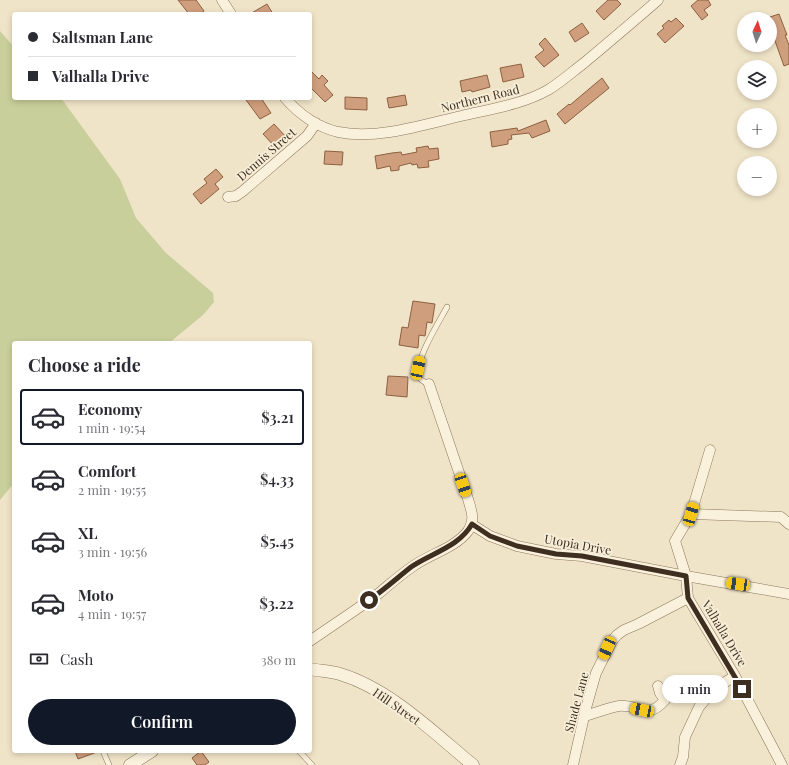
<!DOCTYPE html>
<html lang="en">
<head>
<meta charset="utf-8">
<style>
	body { margin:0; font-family:"Playfair Display",serif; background:#f7f7f7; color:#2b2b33; height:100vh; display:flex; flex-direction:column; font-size:15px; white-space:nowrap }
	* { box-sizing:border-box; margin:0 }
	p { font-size:13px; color:#7c7c81 }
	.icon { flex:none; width:22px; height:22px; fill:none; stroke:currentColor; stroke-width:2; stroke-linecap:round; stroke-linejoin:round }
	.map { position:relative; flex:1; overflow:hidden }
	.details { position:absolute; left:12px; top:341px; width:300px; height:412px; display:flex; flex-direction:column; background:#fff; border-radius:4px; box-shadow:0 2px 6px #0003 }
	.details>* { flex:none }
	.hud { position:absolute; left:12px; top:12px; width:300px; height:88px; border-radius:4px; box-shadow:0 2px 6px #0003; display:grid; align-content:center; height:88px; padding:0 16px; background:#fff }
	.needle { width:26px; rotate:4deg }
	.buttons { position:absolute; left:737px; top:12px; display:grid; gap:8px }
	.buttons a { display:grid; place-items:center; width:40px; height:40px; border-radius:50%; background:#fff; box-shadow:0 2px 6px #0003; font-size:20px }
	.end { position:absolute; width:18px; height:18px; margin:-9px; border:5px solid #3d2e20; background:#fff; box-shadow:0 0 0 2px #fff }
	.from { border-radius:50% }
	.bubble { position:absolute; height:28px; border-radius:14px; background:#fff; box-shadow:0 2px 6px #0003; font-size:13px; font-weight:600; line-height:28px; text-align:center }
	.car { position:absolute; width:12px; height:24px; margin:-12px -6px; border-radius:5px; box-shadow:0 0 3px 1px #0007; background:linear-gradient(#f5c518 24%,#345 0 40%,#f5c518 0 76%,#345 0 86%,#f5c518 0) }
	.hud b { display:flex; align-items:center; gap:14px; height:38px; font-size:15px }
	.hud b+b { border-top:1px solid #e1e1e2 }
	.hud i { width:10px; height:10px; background:#2b2b33 }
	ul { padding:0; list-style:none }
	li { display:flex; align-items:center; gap:12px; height:56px; margin:0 8px 6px; padding:0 8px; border:2px solid transparent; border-radius:4px }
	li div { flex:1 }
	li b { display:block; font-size:15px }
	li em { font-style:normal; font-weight:600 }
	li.on { border-color:#111827 }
	li>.icon { width:36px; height:36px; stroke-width:1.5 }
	h2 { padding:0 16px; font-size:18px; line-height:48px }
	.pay { display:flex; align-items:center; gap:10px; height:44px; padding:0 16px; font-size:15px }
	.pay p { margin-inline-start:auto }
	.action { display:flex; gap:8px; margin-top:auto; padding:8px 16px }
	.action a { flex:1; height:46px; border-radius:24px; background:#111827; color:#fff; font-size:16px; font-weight:600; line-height:46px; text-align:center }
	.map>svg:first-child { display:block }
	.green { fill:#c9cf9b }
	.building { fill:#cf9f7d; stroke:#8d5f41 }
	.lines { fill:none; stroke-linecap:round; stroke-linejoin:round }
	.service-casing { stroke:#8d765c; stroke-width:6 }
	.minor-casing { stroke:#8d765c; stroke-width:11 }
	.tertiary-casing { stroke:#8d765c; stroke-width:13 }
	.service { stroke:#faf1dc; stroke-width:5 }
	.minor { stroke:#faf1dc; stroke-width:10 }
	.tertiary { stroke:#faf1dc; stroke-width:12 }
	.route { stroke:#3d2e20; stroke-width:5 }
	.labels { text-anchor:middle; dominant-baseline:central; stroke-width:3.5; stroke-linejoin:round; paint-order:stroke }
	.street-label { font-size:12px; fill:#3d2e20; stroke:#f7eed8 }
</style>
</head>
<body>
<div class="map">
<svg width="789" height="765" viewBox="0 0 789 765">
	<rect width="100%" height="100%" fill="#f0e4c8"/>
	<!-- green -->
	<path class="green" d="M0,31L14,47V98H61L120,179L136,218L166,253L213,293L214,302L203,315L169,343H14V483L0,500Z"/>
	<!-- building -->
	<path class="building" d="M178,0H196L204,11L200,14H189Z
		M608,0H617L621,4L604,20L596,11Z
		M698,0H708L711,5L704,10L708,15L702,20L691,6Z
		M267,4L273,14H250Z
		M779,14L787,35H785L789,45V64L784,66L770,27V17Z
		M676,18L684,26L665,43L657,34L664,28L662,26L669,20L671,22Z
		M582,23L589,33L575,42L569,32Z
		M545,38L559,55L544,67L535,57L544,50L539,44Z
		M521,64L524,77L503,82L500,68Z
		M310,70L319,79L322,75L328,81L324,85L333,95L325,102L310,87Z
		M487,75L490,87L472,92L471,90L462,92L460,81Z
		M602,78L609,88L565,124L557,114L569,104L570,105Z
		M405,95L407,105L389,108L387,98Z
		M345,97L367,98V110L345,109Z
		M250,98H261L271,113L260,119L246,100Z
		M546,120L550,131L532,138L529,133L511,135L512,139L508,140V144L492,147L490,132L517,128L518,131Z
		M274,124L288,139L277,149L263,134Z
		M428,146L429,149L438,148L439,159L428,161L429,167L418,168L417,164L412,165L411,163L399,166V170L391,171L390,166L377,169L375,156L392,153L401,152L402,155L417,152L416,148Z
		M325,151L343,152L342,165L324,164Z
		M216,169L223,177L215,184L219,189L201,204L193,194L207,183L204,179Z
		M413,301L435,304L432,323L427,322L425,336L419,335L418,348L399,345L402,327L408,328Z
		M388,376L408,377L407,397L386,395Z
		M75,751H97V752L78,759Z
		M201,751L209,762L205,765H197L192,758Z"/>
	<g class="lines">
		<defs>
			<path id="service" d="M429,384C425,382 421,381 419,377C414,361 439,322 447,307
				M103,751L109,765
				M299,751L312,765"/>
			<path id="minor" d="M222,0L231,14
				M285,98C299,114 317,127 338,132C376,140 423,125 461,116C490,109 521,105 548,90C561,82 572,72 584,63C609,42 634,21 658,0
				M228,197L236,196L243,191L307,136L316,123
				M691,514L710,450
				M471,524L490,536L517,546L556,554L582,556L686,576L688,598L735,676L782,765
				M789,524L781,517L691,514L675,541L686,576L789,594
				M310,641C333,625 356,610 378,594C389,585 400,575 412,567C429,554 454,549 468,531C476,520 471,510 468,499L429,384
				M585,716C596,713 607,708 619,706C638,704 647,721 665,700L660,693L658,686
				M573,765L586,708L596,673L612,641L617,635L624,630L638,624L688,598
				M680,765L683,757L685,737L699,707L714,689L735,676"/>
			<path id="tertiary" d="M310,669C320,671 331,671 340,674C390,689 434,733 473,765
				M130,765L152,751"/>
		</defs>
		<!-- service casing -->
		<use href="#service" class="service-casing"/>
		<!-- minor casing -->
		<use href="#minor" class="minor-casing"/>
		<!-- tertiary casing -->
		<use href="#tertiary" class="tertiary-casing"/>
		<!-- service -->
		<use href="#service" class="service"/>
		<!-- minor -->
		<use href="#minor" class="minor"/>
		<!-- tertiary -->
		<use href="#tertiary" class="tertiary"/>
	</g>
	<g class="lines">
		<!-- route -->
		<path class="route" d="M369,600C384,590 397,578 411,567C431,553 459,547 472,524L490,536L517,546L556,554L582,556L686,576L688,598L742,689"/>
	</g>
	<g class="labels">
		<!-- street labels -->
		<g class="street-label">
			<text transform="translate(480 98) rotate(-14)">Northern Road</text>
			<text transform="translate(266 154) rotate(-41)">Dennis Street</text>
			<text transform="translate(578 544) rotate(10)">Utopia Drive</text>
			<text transform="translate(725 633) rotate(59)">Valhalla Drive</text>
			<text transform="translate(576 702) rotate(-75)">Shade Lane</text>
			<text transform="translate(397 706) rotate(35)">Hill Street</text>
		</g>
	</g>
</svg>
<div class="buttons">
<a><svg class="needle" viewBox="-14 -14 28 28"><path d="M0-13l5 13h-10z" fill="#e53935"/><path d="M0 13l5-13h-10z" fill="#7c7c81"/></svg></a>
<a><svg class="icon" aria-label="layers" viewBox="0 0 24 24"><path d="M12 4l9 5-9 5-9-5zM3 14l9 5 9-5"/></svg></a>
<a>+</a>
<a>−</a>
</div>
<i class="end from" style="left:369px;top:600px"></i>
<i class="end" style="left:742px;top:689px"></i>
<div class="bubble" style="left:662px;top:675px;width:66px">1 min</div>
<i class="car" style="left:418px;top:368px;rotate:12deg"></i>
<i class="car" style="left:463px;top:485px;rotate:161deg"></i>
<i class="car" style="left:691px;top:514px;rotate:16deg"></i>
<i class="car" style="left:738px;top:584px;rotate:278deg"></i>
<i class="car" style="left:607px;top:648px;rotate:204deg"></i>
<i class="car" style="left:642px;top:710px;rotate:281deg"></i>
<div class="hud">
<b><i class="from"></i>Saltsman Lane</b>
<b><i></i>Valhalla Drive</b>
</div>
<section class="details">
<h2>Choose a ride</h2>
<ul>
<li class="on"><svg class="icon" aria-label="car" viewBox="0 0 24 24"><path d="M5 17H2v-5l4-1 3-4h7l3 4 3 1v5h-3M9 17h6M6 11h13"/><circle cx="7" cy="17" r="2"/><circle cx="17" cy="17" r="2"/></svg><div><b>Economy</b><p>1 min · 19:54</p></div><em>$3.21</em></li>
<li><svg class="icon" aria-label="car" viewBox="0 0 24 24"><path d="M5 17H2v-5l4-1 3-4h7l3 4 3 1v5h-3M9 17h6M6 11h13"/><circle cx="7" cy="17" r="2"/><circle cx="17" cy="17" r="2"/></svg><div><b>Comfort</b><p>2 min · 19:55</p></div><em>$4.33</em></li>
<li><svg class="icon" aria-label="car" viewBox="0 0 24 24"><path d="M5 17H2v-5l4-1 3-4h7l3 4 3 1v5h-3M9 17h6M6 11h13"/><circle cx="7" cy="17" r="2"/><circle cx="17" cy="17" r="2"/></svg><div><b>XL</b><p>3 min · 19:56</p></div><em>$5.45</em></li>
<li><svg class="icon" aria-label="car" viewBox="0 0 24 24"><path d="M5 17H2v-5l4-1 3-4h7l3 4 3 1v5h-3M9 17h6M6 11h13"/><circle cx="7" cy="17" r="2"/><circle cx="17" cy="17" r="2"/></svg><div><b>Moto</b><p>4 min · 19:57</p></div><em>$3.22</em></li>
</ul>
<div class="pay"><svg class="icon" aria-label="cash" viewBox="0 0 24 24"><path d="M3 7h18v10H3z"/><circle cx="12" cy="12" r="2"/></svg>Cash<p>380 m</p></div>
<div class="action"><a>Confirm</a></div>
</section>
</div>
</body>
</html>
